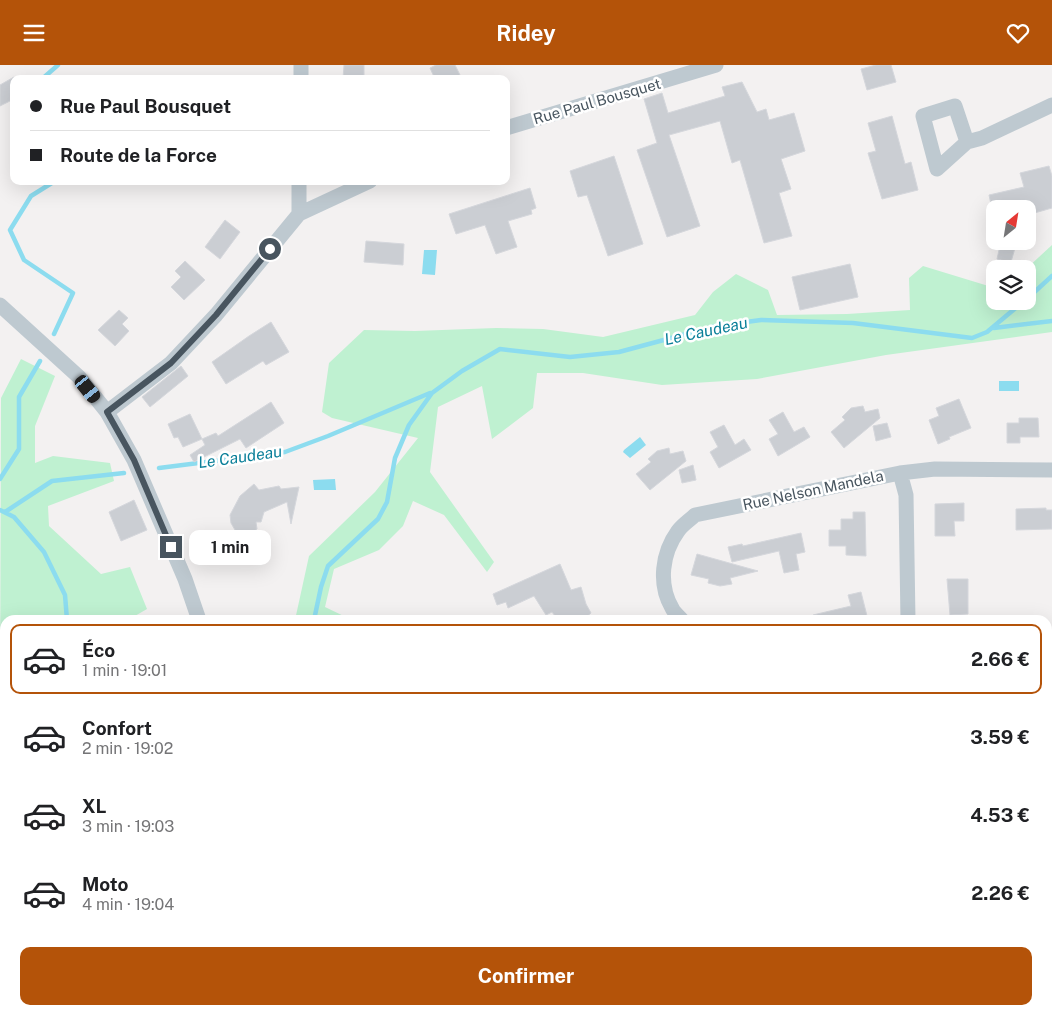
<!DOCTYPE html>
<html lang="fr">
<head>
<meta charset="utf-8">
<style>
	body { margin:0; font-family:"Public Sans",sans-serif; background:#f6f6f6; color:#202124; height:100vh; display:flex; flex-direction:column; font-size:19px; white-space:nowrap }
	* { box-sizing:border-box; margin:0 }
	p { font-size:16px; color:#757577 }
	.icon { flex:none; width:28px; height:28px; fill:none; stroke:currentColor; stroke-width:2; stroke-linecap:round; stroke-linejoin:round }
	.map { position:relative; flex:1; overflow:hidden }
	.panel { position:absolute; left:0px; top:550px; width:1052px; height:400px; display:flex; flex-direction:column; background:#fff; border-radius:15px 15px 0 0; box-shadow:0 5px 20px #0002 }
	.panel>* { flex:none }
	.hud { position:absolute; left:10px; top:10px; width:500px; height:110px; border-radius:10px; box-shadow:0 5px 20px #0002; display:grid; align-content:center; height:110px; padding:0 20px; background:#fff }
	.needle { width:32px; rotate:30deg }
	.tools { position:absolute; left:986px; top:135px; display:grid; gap:10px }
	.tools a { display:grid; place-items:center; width:50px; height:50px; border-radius:10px; background:#fff; box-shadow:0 5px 20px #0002; font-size:25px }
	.end { position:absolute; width:22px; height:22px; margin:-11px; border:6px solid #48555f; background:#fff; box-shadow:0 0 0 2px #fff }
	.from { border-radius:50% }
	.bubble { position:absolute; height:35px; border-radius:10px; background:#fff; box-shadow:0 5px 20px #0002; font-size:16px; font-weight:700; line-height:35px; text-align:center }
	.car { position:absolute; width:15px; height:30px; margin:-15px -8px; border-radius:6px; box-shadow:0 0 4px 1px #0007; background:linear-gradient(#222 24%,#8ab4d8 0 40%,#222 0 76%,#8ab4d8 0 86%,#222 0) }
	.hud b { display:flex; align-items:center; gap:18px; height:48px; font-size:19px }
	.hud b+b { border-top:1px solid #e0e0e0 }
	.hud i { width:12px; height:12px; background:#202124 }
	ul { padding:9px 0 0; list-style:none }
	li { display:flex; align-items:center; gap:15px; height:70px; margin:0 10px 8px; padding:0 10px; border:2px solid transparent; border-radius:10px }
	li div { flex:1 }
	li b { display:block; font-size:19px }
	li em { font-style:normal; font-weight:700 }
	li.current { border-color:#b45309 }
	li>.icon { width:45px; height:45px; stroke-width:1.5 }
	.action { display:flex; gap:10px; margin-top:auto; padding:10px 20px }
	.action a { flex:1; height:58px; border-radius:10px; background:#b45309; color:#fff; font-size:20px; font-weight:700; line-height:58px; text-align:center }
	header { display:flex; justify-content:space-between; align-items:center; height:65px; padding:0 20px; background:#b45309; color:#fff; font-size:22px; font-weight:700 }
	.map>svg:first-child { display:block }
	.green { fill:#bff1d1 }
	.water { fill:#8cdcef }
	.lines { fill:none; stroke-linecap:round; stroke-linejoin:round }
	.stream { stroke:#8cdcef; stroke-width:4.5 }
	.building { fill:#cbced3; stroke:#d5d7dc }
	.minor { stroke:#bec9d0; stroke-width:15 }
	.rail-casing { stroke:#b3b6bb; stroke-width:5.5 }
	.rail { stroke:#fff; stroke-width:4; stroke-dasharray:11; stroke-linecap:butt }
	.route { stroke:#48555f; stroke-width:6 }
	.labels { text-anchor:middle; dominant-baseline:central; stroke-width:5; stroke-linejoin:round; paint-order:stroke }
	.street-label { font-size:15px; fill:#48555f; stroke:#fff }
	.water-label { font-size:16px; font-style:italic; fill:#0a7f99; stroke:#fff }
</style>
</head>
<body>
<header><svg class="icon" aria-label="menu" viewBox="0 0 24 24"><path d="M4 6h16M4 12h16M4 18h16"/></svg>Ridey<svg class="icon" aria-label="heart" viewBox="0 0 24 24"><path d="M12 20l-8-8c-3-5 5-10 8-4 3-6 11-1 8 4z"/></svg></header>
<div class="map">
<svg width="1052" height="950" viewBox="0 0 1052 950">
	<rect width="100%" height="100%" fill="#f3f1f1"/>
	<!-- green -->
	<path class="green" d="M1052,180V267L886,290L757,314L662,320L583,308H537L533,343L492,374L482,321L438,342L430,407L494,497L487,507L444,450L413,436L403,461L379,485L334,504L325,542L352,555H295L309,491L375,427L418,373L332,353L322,347L329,298L364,265L415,266L496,263L543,264L603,272L695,250L713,227L736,209L768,225L777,250L847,249L910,245L909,213L923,201L995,223V236H1028V204H1026Z
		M21,294L55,311L35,361V398L53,391L110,398L114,416L48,441L49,461L101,509L130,502L147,544L128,555H5V665L0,659L1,333Z
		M0,802L5,816V945H181V950H0Z"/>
	<!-- water -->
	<path class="water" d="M424,185H437L435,210L422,209Z
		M999,316H1019V326H999Z
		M640,372L646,380L630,393L623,387L624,385Z
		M335,414L336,425H314L313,415Z"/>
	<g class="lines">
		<!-- stream -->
		<path class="stream" d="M42,14L58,0
			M1028,233L1052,211
			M994,263L1052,256
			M54,269L73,228L24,195L10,165L31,131L55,116
			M159,403L285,387L328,371L430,328
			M0,414L19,384V332L40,296
			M0,445L14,452L44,487L65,530L67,555
			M5,447L52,416L124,408
			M314,555L321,522L328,501L378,454L387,437L395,393L409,360L432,328L462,306L500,284L570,292L619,287L716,261L761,255L853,258L972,273L987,267L1024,236"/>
	</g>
	<!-- building -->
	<path class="building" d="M344,0H364V14H343Z
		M436,0H455L462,14H435L430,3Z
		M876,0H891L896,17L867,25L861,4Z
		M14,12V34L0,41V20Z
		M742,17L757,47L766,44L769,55L794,48L805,86L781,94L791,124L779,128L792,171L764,178L740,95L732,98L720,56L669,70L700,161L667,172L637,85L657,78L644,34L662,28L668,48L725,31L722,22Z
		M892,51L905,99L911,97L918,125L882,134L868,88L876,86L868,58Z
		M614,91L643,179L608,191L587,130L578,132L570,106Z
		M1049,101L1052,111V143L1031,149L1029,144H992L989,130L1024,122L1020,108Z
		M530,123L536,143L531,145L532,149L508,156L517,182L496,189L485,160L456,169L449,149Z
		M225,155L240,167L220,194L205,182Z
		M366,176L404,179L403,200L364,197Z
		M1001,176H1017L1011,197L997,194Z
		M185,196L205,215L184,235L171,222L181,212L175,206Z
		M850,199L858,232L800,245L792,212Z
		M119,245L128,253L122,259L129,266L115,281L98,265Z
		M271,257L289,287L266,300L263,296L226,319L212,297L249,271Z
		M181,301L188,311L150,342L142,332Z
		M959,334L971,363L949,372L950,374L938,379L929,355L939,351L936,343Z
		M271,337L284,358L246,383L240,374L194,397L190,390L205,380L202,374L216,368L218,371Z
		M863,341L865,347L878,344L880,353L844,383L831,367L845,355L842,352L851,343Z
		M783,347L794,367L804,362L810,372L778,391L769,374L778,369L769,355Z
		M190,349L202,374L183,382L178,372L174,373L168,359Z
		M1019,353H1038L1039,372H1020V378H1007V358H1019Z
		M887,358L891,372L876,376L873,361Z
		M724,360L735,380L744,374L751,385L719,403L710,387L718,382L710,367Z
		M669,383L670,389L683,386L686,396L650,425L636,409L651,397L648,394L657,386Z
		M693,400L696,415L682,418L679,405Z
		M254,419L259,425L279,421L281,424L299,422L291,459L287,437L264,447L261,457H256L257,464L252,468L242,469L235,465L231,458L230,450L240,431Z
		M134,435L147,465L121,476L109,447Z
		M964,438V456H954L955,471H935V439Z
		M1046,443V445H1052V464L1016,465V444Z
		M853,447H865L866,491L846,490V481H829V465H841V454H853Z
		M801,468L805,487L796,489L799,505L784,508L779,486L732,497L728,482L742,479L743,481Z
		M697,489L758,506L730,513L732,519L720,521L708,518L709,514L691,510Z
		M560,499L571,525L581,522L586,539L591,548L583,555H558L552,547L546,550L534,531L508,543L506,537L497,540L493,529Z
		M947,514H968V549L950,550Z
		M861,527L868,555H814L813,550L851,541L848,530Z"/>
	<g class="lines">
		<!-- minor -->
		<path class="minor" d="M301,14V0
			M506,63L716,0
			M967,77L955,41L923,51L937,104L967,77L982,73L1052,40
			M299,116V149
			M0,240L79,312L107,347L134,395L185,514L199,555
			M107,347L171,298L216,250L299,149L370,116
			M900,408L906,430L908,555
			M682,555C679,551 674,548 672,543C658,519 662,488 678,466C682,460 690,455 695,450L900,408L935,404L1052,405
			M1048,742H1052
			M0,893L5,892
			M1048,900L1052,907
			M403,945L407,950
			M708,950V945
			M952,950L957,945"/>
		<defs>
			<path id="rail" d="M0,859L5,860
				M1048,863H1052
				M0,924L5,922"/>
		</defs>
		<!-- rail casing -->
		<use href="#rail" class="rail-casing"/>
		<!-- rail -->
		<use href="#rail" class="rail"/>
	</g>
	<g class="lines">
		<!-- route -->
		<path class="route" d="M171,482L134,395L107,347L171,298L216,250L270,184"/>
	</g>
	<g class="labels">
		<!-- street labels -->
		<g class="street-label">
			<text transform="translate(597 36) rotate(-16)">Rue Paul Bousquet</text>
			<text transform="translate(813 425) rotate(-12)">Rue Nelson Mandela</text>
		</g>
		<!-- water labels -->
		<g class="water-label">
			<text transform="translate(706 266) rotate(-12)">Le Caudeau</text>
			<text transform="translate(240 392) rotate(-8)">Le Caudeau</text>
		</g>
	</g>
</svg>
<div class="tools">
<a><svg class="needle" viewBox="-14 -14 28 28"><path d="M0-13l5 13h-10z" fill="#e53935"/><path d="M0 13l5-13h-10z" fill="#757577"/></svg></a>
<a><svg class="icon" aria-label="layers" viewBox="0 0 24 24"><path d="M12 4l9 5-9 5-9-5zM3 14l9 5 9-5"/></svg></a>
</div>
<i class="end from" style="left:270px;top:184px"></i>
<i class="end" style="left:171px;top:482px"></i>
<div class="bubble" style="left:189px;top:465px;width:82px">1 min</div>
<i class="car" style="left:88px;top:324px;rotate:141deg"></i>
<div class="hud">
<b><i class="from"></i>Rue Paul Bousquet</b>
<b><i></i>Route de la Force</b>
</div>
<section class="panel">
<ul>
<li class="current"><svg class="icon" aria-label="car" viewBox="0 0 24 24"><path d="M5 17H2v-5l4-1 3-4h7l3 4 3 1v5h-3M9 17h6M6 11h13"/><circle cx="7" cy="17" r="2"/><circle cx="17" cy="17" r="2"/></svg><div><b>Éco</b><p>1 min · 19:01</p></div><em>2.66 €</em></li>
<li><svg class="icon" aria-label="car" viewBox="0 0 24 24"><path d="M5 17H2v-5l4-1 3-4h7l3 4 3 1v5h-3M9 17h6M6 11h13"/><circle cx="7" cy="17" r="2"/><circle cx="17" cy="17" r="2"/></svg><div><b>Confort</b><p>2 min · 19:02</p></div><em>3.59 €</em></li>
<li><svg class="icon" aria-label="car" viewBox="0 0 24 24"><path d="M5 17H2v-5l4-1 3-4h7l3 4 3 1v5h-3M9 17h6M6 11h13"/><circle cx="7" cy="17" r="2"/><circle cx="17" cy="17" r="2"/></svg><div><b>XL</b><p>3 min · 19:03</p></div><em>4.53 €</em></li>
<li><svg class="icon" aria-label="car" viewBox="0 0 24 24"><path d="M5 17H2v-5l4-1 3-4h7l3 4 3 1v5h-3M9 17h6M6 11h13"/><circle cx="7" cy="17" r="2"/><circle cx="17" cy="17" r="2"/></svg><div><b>Moto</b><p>4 min · 19:04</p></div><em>2.26 €</em></li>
</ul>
<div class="action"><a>Confirmer</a></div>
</section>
</div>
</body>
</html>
